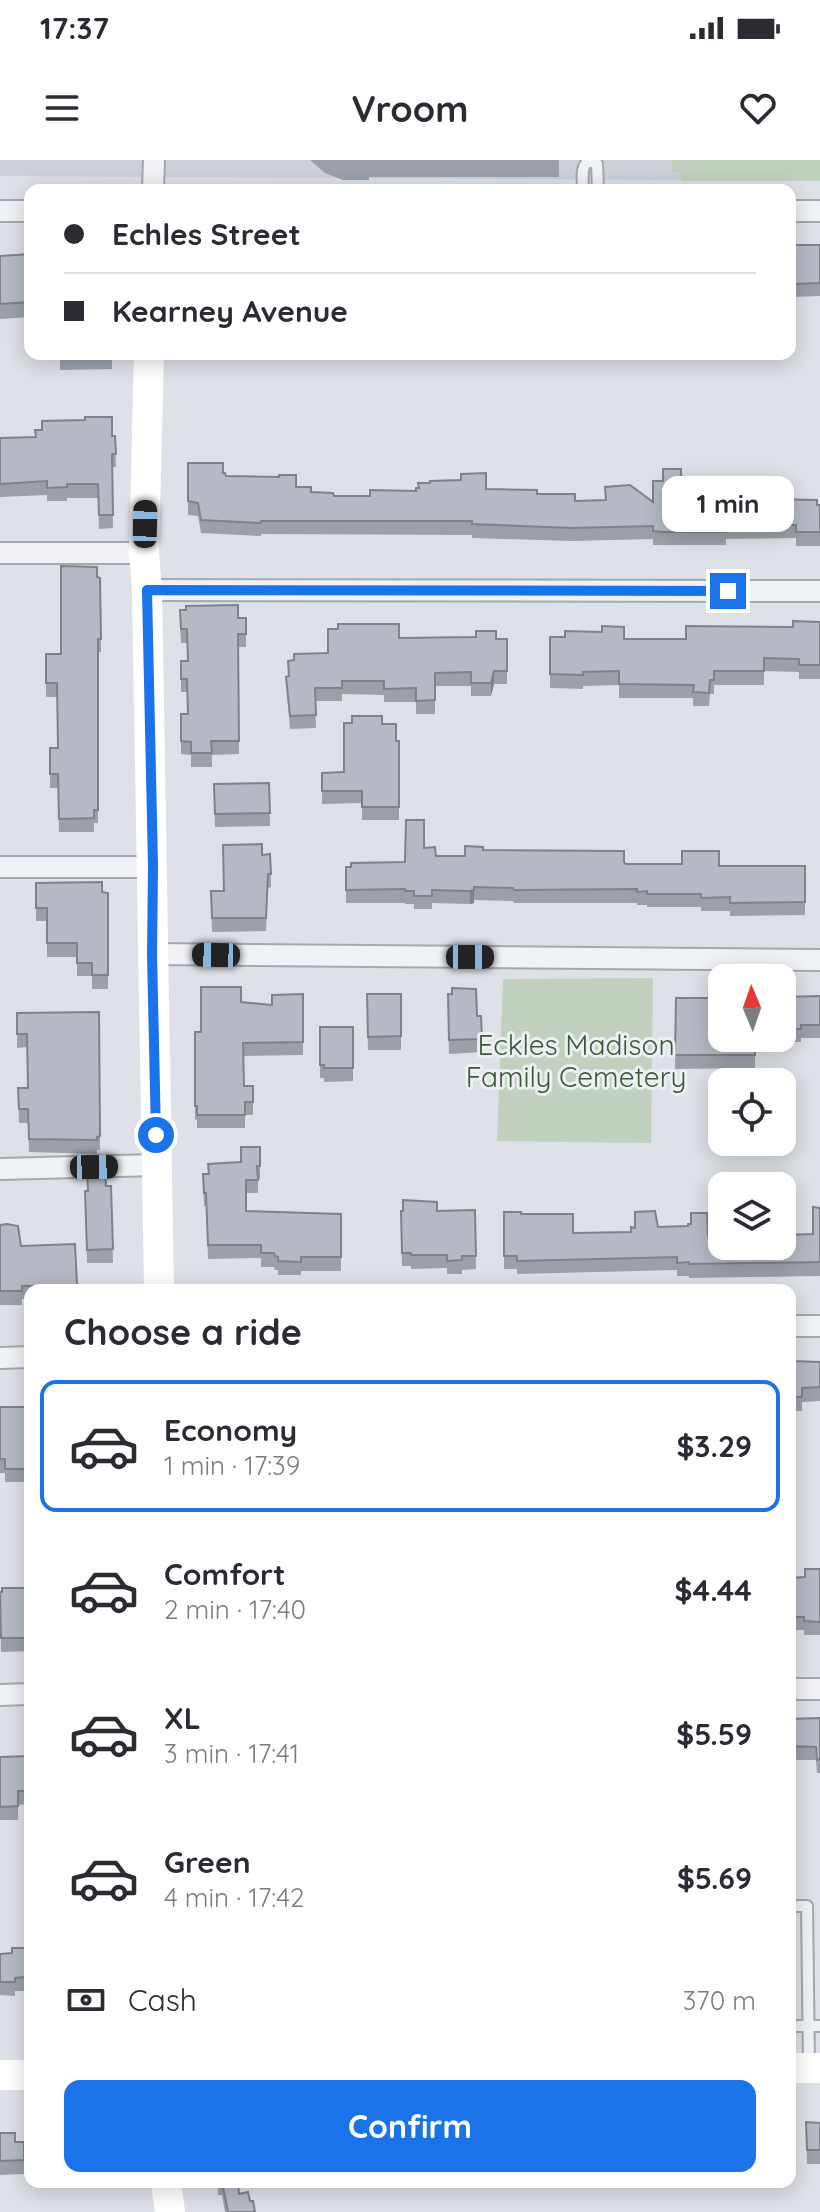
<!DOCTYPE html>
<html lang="en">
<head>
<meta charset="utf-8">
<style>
	body { margin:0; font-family:Quicksand,sans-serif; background:#f2f2f3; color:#2b2b33; height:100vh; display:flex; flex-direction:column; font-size:30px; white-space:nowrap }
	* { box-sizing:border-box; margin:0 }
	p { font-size:26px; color:#7c7c81 }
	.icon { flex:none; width:44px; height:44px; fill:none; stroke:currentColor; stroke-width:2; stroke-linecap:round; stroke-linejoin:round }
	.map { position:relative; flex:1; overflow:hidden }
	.details { position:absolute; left:24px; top:1124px; width:772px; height:904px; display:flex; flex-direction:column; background:#fff; border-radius:16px; box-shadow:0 4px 20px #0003 }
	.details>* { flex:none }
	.banner { position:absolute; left:24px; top:24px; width:772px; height:176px; border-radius:16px; box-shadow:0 4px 20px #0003; display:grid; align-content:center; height:176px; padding:0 40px; background:#fff }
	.needle { width:52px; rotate:358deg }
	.controls { position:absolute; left:708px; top:804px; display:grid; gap:16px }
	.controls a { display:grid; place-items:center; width:88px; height:88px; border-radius:16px; background:#fff; box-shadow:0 4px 20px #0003; font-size:40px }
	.end { position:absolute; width:36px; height:36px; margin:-18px; border:10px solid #1a73e8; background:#fff; box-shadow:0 0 0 4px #fff }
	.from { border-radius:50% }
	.bubble { position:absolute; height:56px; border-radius:16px; background:#fff; box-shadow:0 4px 20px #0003; font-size:26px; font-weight:800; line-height:56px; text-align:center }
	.car { position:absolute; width:24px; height:48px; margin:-24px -12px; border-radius:10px; box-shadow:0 0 6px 2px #0007; background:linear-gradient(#222 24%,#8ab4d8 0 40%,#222 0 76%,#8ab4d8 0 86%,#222 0) }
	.banner b { display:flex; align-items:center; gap:28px; height:76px; font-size:30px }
	.banner b+b { border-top:2px solid #e1e1e2 }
	.banner i { width:20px; height:20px; background:#2b2b33 }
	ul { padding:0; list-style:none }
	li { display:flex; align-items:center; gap:24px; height:132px; margin:0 16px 12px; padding:0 24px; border:4px solid transparent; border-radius:16px }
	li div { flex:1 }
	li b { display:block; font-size:30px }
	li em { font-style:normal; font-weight:800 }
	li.selected { border-color:#1a73e8 }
	li>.icon { width:72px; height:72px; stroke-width:1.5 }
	h2 { padding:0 40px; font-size:36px; line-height:96px }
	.pay { display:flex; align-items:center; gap:20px; height:88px; padding:0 40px; font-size:30px }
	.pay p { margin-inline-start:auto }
	.action { display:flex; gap:16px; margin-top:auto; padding:16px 40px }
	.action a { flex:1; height:92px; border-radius:16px; background:#1a73e8; color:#fff; font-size:32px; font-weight:800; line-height:92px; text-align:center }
	.status { display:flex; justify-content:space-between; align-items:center; height:56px; padding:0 40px; background:#fff; direction:ltr }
	.status svg { height:22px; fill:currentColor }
	header { display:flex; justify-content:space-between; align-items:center; height:104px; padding:0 40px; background:#fff; font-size:36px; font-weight:800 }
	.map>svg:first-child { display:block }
	.built { fill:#ccd0d9 }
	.green { fill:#c2d1bf }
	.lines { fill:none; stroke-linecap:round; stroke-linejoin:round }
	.lane-casing { stroke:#a3a8b1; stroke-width:14 }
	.street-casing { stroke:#a3a8b1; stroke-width:24 }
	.lane { stroke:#f0f2f5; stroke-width:10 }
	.street { stroke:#f0f2f5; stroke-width:20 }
	.secondary { stroke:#fff; stroke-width:30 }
	.wall { fill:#9ca0a9 }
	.shaded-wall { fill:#7f8289 }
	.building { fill:#b5bac4; stroke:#7f8289; stroke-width:2 }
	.route { stroke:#1a73e8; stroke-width:10 }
	.labels { text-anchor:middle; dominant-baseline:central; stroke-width:6; stroke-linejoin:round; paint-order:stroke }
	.park-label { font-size:28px; fill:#395935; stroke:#edf0f5 }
</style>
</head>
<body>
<div class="status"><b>17:37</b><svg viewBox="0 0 49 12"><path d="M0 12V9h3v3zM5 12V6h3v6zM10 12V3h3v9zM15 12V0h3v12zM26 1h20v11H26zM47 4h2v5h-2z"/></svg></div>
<header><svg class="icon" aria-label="menu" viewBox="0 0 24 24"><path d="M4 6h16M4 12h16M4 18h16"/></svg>Vroom<svg class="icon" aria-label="heart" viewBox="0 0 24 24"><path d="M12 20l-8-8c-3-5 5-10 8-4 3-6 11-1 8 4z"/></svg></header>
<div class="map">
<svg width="820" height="2052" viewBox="0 0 820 2052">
	<rect width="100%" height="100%" fill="#dee1e7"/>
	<!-- built -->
	<path class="built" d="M0,0H820V21L0,16Z"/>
	<!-- green -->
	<path class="green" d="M672,0H820V21H681V12H672Z
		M653,818L651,983L497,981L503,819Z"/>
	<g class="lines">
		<defs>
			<path id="lane" d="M583,30C583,20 580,6 589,1L597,4L598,30
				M790,1746H807L809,1906
				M790,1866H820"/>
			<path id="street" d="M153,30L154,0
				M0,51H30
				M790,51H820
				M0,393H144
				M147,430L820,431
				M0,707H153
				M152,794L820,800
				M0,1009L156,1005
				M790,1166H820
				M0,1198L30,1197
				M790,1529H820
				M0,1535L30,1534"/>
		</defs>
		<!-- lane casing -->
		<use href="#lane" class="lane-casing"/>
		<!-- street casing -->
		<use href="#street" class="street-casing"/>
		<!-- lane -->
		<use href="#lane" class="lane"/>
		<!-- street -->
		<use href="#street" class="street"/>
		<!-- secondary -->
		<path class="secondary" d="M149,194L144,393L147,430C152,663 154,897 159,1130
			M790,1908H820
			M0,1915H30
			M166,2022L170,2052"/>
	</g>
	<!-- wall -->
	<path class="wall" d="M310,0H559V17H369V20H343L325,13Z
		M790,85H820V136L794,137V146H790Z
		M30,94V157L0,159V96Z
		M60,194H112V209L60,210Z
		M115,276L116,307H112L113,368L99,369L98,338H67V341H47V335L0,337V278Z
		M188,303L223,313L226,316L296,327L311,332L334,336H370L416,331L486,329L537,334L575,341L653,342L764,339L820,345V386H796V378L726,379V385H653V379L572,381L472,378V375L261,374V376L201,373L198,356L188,355Z
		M97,417L100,418L101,492H98V663H94V672H59L58,628H50V588H58L57,537H46V494H61Z
		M246,458V487H238L239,594L212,595V607H191V595L181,594V554H187V532H181V501H187V483H181L180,464Z
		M820,462V519H799V512L764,511V525H714V534H710L709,546H693V538H619V525L583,526V529L550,528V477L686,479L793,467Z
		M399,478L507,479V524H494L491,536H471V526H435V554H416V542H384V535L342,534V541H315L316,568L290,569L286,517L288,516L294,500Z
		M382,564L396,581H399V660H362V643L322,644V613L344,612Z
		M269,623L270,666L215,667L214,624Z
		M483,690L624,702L626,704L805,706V755L730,756V751H701V747H647V745H637V743H514L513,741L474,740V743L470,744L432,743V749H414V744H405V743H346V707L405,702L436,696H465Z
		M270,694L271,727L268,728L266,771L212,772L211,731H224L262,695Z
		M36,723L108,733V829H92V816H77V797H47V761H36Z
		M303,834V895L244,896V926H253V955H245V968H197V959L195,960V872H201L241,842L272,845Z
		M367,834H401V890H368Z
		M448,834L477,856H481L482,892L449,894Z
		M820,836V878H801V882L755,883V908L675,909L676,838L722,878H782V837Z
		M99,852L100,990H97V994L29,992L28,963H19L18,928H27V887L17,888V853Z
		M320,867H353V921L324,922V918H320Z
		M260,1006V1019H258V1033H246V1051L341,1054V1111H301V1115H278V1110H275L274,1107H261V1098L208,1099L206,1046H204L203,1014Z
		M106,1026H111L113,1103H87L85,1031Z
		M820,1048V1116L689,1118V1116H677V1110L517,1114V1109H504V1052L521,1054L573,1073L631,1072L658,1067L708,1076L722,1086L813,1074Z
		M475,1050L476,1109L462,1110V1114H447V1108L411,1109V1106H402L401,1051Z
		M0,1065L21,1086L75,1084L77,1130H30V1139H22V1145H0Z
		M790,1192L792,1201L820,1202V1241L802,1242V1251H790Z
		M0,1247H30V1314H26V1322H5V1313H0Z
		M820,1409V1475H804V1470H790V1418L805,1417Z
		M0,1432L30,1438V1491L1,1492Z
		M820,1558V1613H817L816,1600H790V1559Z
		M30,1596V1644L18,1645V1660H0V1597Z
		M30,1788V1825H26V1831H15V1836L0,1835V1794L12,1793Z
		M806,1962L820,1963V2004H807Z
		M0,1973L15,1982H24V2014L0,2015Z
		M218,2022H238L239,2034L250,2041L255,2052H225L222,2035H218Z"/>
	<!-- shaded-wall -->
	<path class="shaded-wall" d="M494,511V524L491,536V523Z
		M474,730V743L470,744V731Z"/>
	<!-- building -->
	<path class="building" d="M790,85H820V123L794,124V132H790Z
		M30,94V142L0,144V96Z
		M85,257H112V276H115L116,294H112L113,355H99L98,324H67V327L47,328V321L0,324V278L36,277L35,270H42V261L85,260Z
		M188,303H223V313H225L226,316L279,317V315H296V327H311V332L333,333L334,336H370V330L416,331V328H419L418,323H430V321L461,320V314L486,313V329L537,330V334H575V341L606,340L605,327L630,325L653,342V321H663V309H681L682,341L731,340V332H764V339L817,340V345H820V372H796V365H726V372H663L653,371V366L572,368L472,364V361H261V363L201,360L198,343L188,341Z
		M61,406L97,407V417L100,418L101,479H98V650H94V658L59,659L58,614H50V588H58L57,523H46V494H61Z
		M238,445V458H246V474H238L239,581H211L212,593H191V582L181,581V554H188L187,519H181V501H188L187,469H181L180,450H186V446Z
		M793,461L820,462V505H799V499L764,498V511H714V520H710L709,533L693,532L694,525L619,524V511L583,512V515L550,514V477H565V471L602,472V466L624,467V479H686V466L793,467Z
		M338,464H399V478L476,477V471H496V479H507V511H494L491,523H471V512L435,513V540L416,541V528L384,529V521H342V528H315L316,555L290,556L286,517L289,516L288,501L294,500V494L328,493V469H338Z
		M352,556H382V564H396V581H399V647H362V631H322V613L344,612V563H352Z
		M269,623L270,653L215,654L214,624Z
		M406,660H424V688L435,687L436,696H465V686L483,687V690L624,691V702L626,704H682V691H719V706H805V742L730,743V737L701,738V734H647V731L637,732V729L514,730L513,728L474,727V730L470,731L432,730V736H414V731H405V729L346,730V707H351V703L405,702Z
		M262,684V695L270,694L271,714H268L266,758H212L211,731H224L223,685Z
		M102,722V732L108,733V815H92V803H77V783H47V748H36V723Z
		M201,827H241V842L272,845V835L303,834V882L243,883L244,926H253V942H245V955H197V946H195V872H201Z
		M452,828L476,829L477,856H481L482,879L449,880L448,834H452Z
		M367,834H401V876L368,877Z
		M820,836V865H801V869H782V837Z
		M676,838H722V878H755V895H675Z
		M99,852L100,976L97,977V980L29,979L28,949H19L18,928H28L27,874H17V853Z
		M320,867H353V908H324V905H320Z
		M241,987H260V1006H257L258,1020H246V1051L341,1054V1097H301V1102L278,1101V1097L275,1096L274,1093H261V1085H208L206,1033H204L203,1014H209L208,1004L241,1002Z
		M87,1009H105L106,1026H111L113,1089L87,1090L85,1031H88Z
		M403,1040L437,1042V1051L475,1050L476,1096H462V1100L447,1101V1095H411V1093H402L401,1051H403Z
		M813,1047L820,1048V1102L689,1104V1102L677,1103V1097L517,1101V1096H504V1052H521V1054H573V1073L631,1072V1067L635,1068V1052L655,1051L658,1067L688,1066V1064H691V1053H707L708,1076H722V1086H782V1077H786V1075L813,1074Z
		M7,1064L18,1066L21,1086L75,1084L77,1125L22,1126V1131H0V1065Z
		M790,1192H792V1201L820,1202V1227L802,1228V1237H790Z
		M0,1247H30V1300H26V1309H5V1299H0Z
		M805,1409H820V1462L804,1461V1457H790V1418L805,1417Z
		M2,1428H29L30,1478H1L0,1432H2Z
		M820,1558V1599L817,1600L816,1587L790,1586V1559Z
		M30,1596V1631H18V1646L0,1647V1597Z
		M12,1788H30V1811H26V1817L15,1818V1822H0V1794L12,1793Z
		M806,1962L820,1963V1990H807Z
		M0,1973H15V1982H24V2000L0,2001Z
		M222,2022H238L239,2034L248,2032L250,2041H253L255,2052H228Z"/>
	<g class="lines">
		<!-- route -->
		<path class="route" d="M156,975L152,794L153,707L147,430L728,431"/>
	</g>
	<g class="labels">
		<!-- park labels -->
		<g class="park-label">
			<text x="576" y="884">Eckles Madison<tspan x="576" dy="32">Family Cemetery</tspan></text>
		</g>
	</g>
</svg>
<div class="controls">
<a><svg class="needle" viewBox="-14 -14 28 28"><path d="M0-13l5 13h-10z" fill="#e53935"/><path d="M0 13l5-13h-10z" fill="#7c7c81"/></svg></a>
<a><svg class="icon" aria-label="locate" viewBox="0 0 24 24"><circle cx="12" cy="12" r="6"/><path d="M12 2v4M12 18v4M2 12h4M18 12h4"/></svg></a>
<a><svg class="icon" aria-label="layers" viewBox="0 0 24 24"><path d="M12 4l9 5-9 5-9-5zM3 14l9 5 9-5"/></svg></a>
</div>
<i class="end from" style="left:156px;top:975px"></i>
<i class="end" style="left:728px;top:431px"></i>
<div class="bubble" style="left:662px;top:316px;width:132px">1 min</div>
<i class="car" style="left:145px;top:364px;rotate:1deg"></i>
<i class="car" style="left:216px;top:795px;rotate:271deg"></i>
<i class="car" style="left:470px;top:797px;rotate:90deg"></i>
<i class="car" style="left:94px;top:1007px;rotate:89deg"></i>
<div class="banner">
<b><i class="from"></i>Echles Street</b>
<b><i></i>Kearney Avenue</b>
</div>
<section class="details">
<h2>Choose a ride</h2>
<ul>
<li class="selected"><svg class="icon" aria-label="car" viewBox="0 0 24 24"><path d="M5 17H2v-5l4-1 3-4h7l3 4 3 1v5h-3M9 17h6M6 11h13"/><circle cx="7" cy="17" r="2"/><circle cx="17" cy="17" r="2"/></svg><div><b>Economy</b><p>1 min · 17:39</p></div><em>$3.29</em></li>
<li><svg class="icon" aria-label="car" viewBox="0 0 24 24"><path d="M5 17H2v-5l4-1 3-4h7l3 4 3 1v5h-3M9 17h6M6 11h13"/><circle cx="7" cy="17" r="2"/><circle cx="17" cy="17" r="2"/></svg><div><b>Comfort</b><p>2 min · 17:40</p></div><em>$4.44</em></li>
<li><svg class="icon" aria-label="car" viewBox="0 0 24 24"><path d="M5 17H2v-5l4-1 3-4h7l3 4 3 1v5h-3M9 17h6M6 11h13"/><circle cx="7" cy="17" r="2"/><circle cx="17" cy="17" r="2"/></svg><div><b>XL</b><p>3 min · 17:41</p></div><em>$5.59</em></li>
<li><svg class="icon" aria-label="car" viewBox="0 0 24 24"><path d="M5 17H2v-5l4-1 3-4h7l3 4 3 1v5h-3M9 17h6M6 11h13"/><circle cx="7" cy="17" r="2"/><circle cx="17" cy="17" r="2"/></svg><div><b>Green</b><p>4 min · 17:42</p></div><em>$5.69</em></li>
</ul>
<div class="pay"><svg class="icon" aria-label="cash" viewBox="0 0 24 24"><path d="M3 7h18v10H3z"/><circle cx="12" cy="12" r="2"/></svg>Cash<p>370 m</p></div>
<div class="action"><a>Confirm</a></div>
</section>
</div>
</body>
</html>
